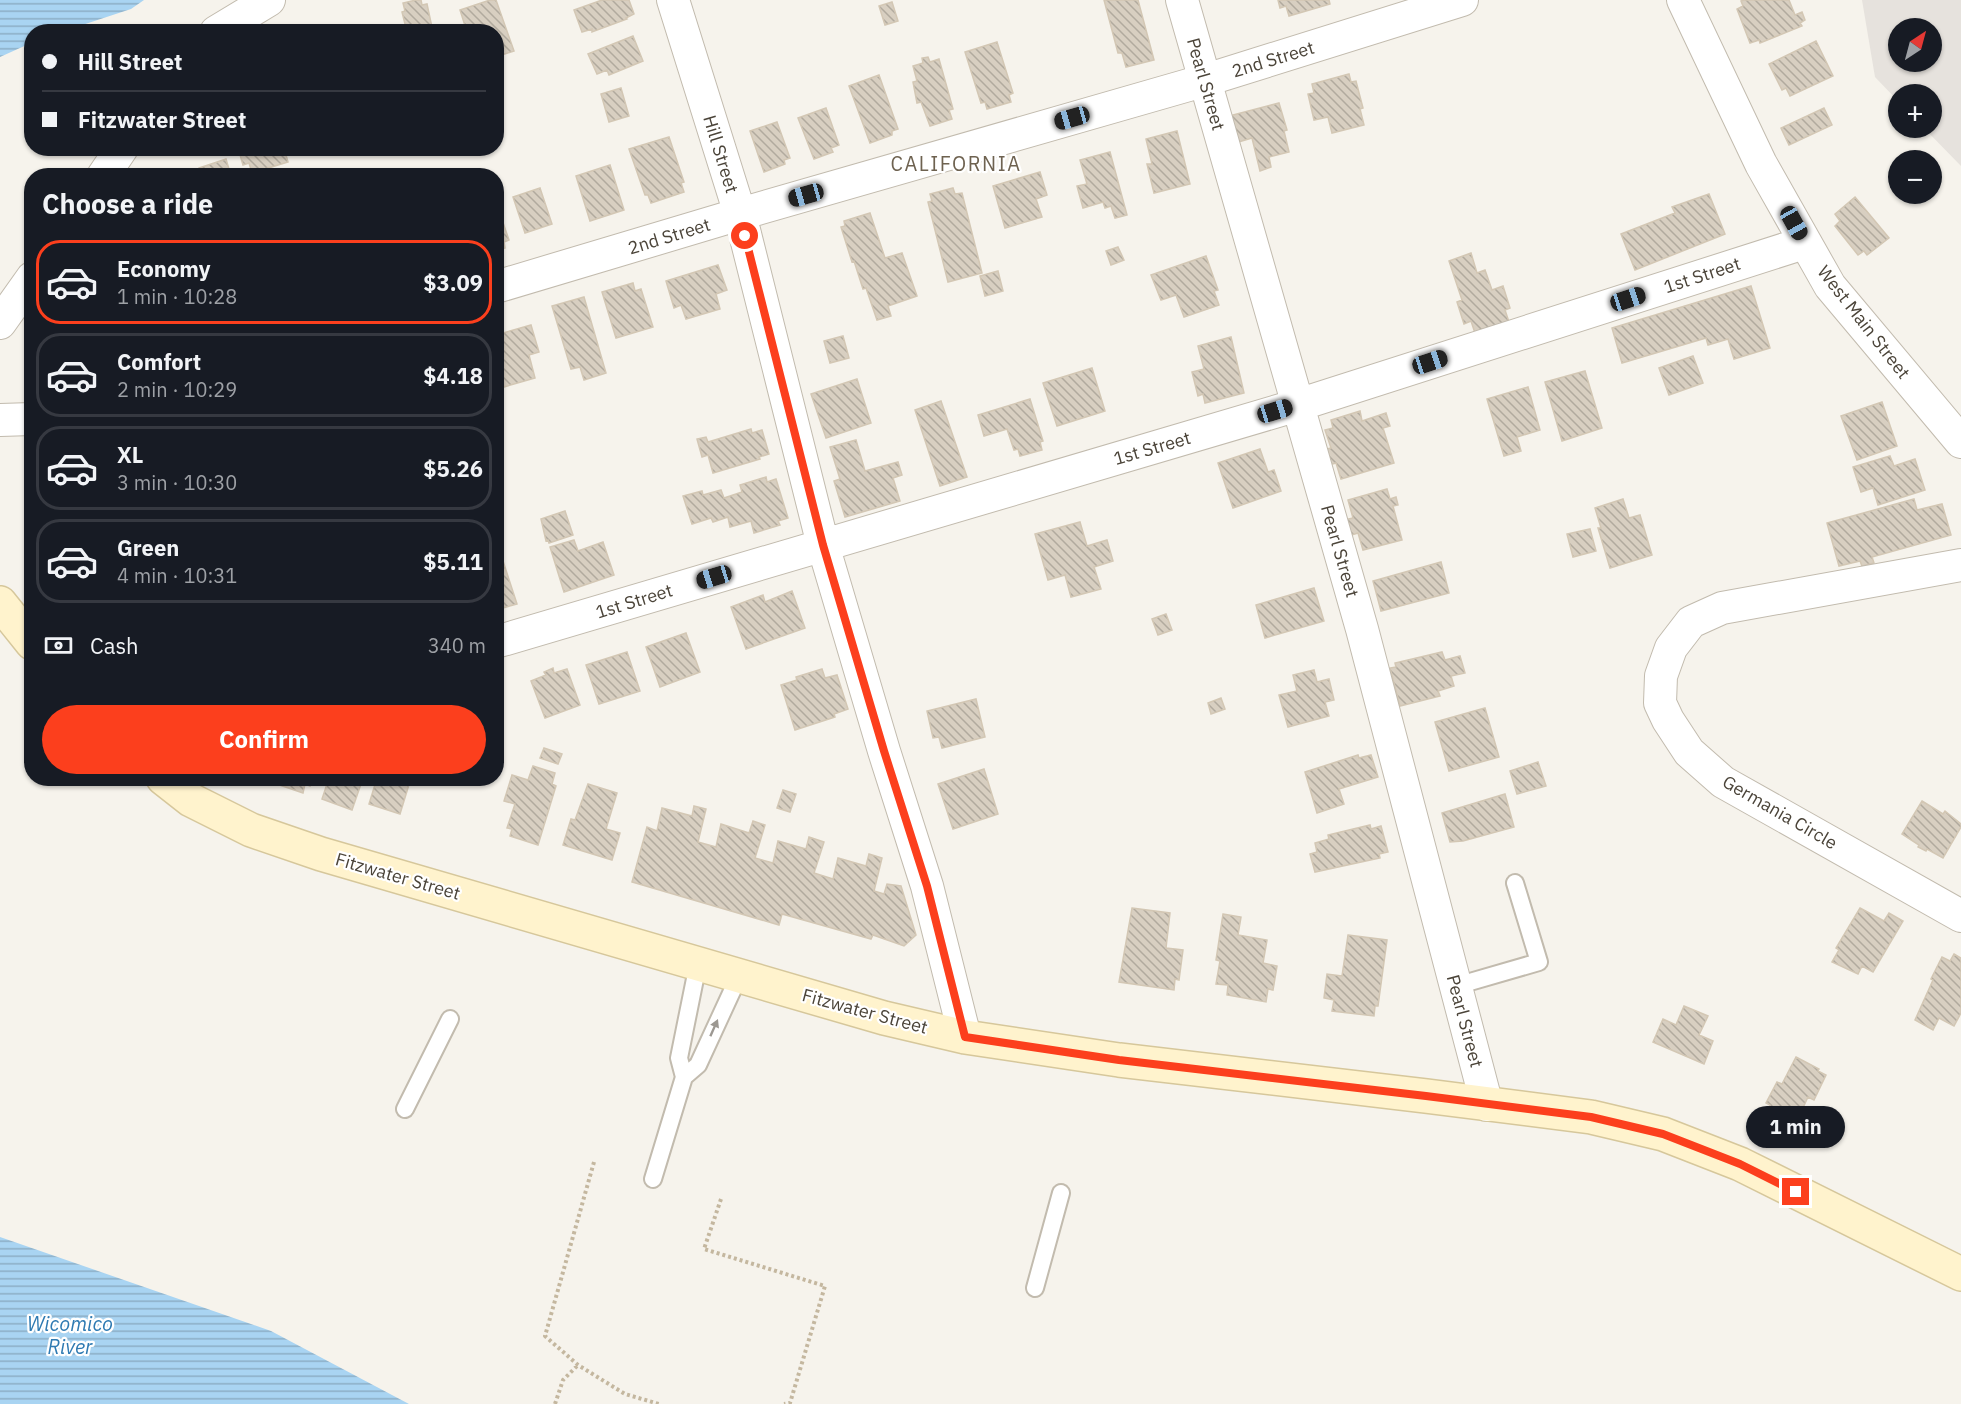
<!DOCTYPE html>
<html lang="en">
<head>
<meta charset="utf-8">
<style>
	body { margin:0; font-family:"IBM Plex Sans",sans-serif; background:#20242c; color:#f1f3f6; height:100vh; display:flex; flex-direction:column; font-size:22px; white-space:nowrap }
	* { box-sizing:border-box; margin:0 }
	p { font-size:20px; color:#9ea1a6 }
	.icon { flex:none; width:33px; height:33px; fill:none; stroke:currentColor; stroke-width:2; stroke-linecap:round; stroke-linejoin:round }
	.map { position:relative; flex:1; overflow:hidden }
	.drawer { position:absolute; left:24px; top:168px; width:480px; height:618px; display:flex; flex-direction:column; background:#171b24; border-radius:24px; box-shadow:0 2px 4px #0004 }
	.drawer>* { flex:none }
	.banner { position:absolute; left:24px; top:24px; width:480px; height:132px; border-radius:24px; box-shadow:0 2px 4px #0004; display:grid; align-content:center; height:132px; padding:0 18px; background:#171b24 }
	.needle { width:39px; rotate:36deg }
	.controls { position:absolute; left:1888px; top:18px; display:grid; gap:12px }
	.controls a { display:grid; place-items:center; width:54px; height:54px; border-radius:50%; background:#171b24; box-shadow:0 2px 4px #0004; font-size:30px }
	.end { position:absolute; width:27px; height:27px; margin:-14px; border:8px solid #fc3f1d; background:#fff; box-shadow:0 0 0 3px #fff }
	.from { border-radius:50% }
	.bubble { position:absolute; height:42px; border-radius:21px; background:#171b24; box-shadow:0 2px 4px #0004; font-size:20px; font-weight:800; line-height:42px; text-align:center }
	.car { position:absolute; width:18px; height:36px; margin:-18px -9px; border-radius:8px; box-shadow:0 0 4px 2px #0007; background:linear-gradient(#222 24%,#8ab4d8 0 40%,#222 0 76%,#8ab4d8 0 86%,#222 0) }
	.banner b { display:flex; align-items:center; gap:21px; height:57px; font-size:22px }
	.banner b+b { border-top:2px solid #363941 }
	.banner i { width:15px; height:15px; background:#f1f3f6 }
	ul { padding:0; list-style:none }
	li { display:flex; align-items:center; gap:18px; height:84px; margin:0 12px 9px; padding:0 6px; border:3px solid #363941; border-radius:24px }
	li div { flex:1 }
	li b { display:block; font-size:22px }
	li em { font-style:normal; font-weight:800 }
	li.selected { border-color:#fc3f1d }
	li>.icon { width:54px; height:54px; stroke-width:1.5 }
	h2 { padding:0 18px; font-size:27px; line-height:72px }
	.pay { display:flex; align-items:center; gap:15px; height:66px; padding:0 18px; font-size:22px }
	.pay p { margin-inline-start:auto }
	.primary-button { display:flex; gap:12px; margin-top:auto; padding:12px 18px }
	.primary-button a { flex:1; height:69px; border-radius:36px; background:#fc3f1d; color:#fff; font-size:24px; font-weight:800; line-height:69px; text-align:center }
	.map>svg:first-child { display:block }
	.industrial { fill:#e6e2dd; fill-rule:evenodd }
	.water { fill:url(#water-rules) }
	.building { fill:url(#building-back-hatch); stroke:#d3c7b4; stroke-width:1.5 }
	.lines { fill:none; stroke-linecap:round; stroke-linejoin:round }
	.lane-casing { stroke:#c2bbae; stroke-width:20 }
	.street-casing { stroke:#c2bbae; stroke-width:34 }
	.secondary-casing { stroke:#d6c79b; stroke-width:36 }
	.path { stroke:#c4b79f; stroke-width:4; stroke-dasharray:3 3; stroke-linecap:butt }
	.lane { stroke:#fff; stroke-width:16 }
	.street { stroke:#fff; stroke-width:32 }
	.secondary { stroke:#fff3cd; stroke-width:33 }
	.oneway { fill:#9c9892 }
	.route { stroke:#fc3f1d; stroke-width:8 }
	.labels { text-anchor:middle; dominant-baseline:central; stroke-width:4.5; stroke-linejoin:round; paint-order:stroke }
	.street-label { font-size:18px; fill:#4b4439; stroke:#fff }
	.neighbourhood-label { font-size:20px; letter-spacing:1.5px; fill:#6e6250; stroke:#fff }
	.water-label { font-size:20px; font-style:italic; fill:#2e7ab2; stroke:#fff }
</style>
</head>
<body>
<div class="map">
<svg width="1961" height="1404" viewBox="0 0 1961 1404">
	<defs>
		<pattern id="water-rules" width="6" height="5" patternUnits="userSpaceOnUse" patternTransform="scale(1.5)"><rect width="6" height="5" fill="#a9d4f2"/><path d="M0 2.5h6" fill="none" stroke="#8caec5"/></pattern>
		<pattern id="building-back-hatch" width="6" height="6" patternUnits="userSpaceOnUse" patternTransform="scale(1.5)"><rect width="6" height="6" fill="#d8cfc1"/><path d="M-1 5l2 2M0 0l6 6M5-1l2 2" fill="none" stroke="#b1aa9e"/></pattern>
	</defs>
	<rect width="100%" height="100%" fill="#f6f3ec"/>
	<!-- industrial -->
	<path class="industrial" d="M1862,0H1961V166L1924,128H1932V94H1899V102L1875,77ZM1899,28H1932V62H1899Z"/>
	<!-- water -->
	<path class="water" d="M0,0H144L131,9L64,31L32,32L31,43L0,57Z
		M0,1237L271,1331L409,1404H0Z"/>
	<!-- building -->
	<path class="building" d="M416,0H421L422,5L427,4L433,32H407L402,12L405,11L403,3Z
		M490,0H496L514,51L496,57V32H467L460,10Z
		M602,0H629L634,14L626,18L627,19L592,32V29L582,32L574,10Z
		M1104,0H1138L1154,60L1126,67L1122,53H1118Z
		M1278,0H1329L1330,4L1289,16L1286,6L1280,8Z
		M1744,0H1789L1795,15L1802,12L1805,20L1800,23L1802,26L1760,43L1759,40L1750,43L1737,9L1743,6L1741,1Z
		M892,2L898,21L885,25L879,6Z
		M633,36L643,61L609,75L607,70L597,74L588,54Z
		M1816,41L1833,76L1790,96L1786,88L1782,90L1769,64Z
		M997,42L1013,93L1009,95L1011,102L987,109L985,102L981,103L965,52Z
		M928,57L930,62L939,59L953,109L949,110L952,119L930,126L921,102L917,103L913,82L917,81L913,66L923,63L922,58Z
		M1349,74L1351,82L1356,81L1363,108L1360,109L1364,125L1332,133L1328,117L1314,120L1308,94L1314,93L1312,84Z
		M879,75L898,129L892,131V135L870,143L849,86Z
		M621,88L629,116L609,122L601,94Z
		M1279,103L1287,130L1284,131L1289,152L1269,157L1271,167L1260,171L1252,138L1235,143L1229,116Z
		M826,108L839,145L831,148L833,152L814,159L798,118Z
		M1824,108L1832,125L1789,145L1781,128Z
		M777,122L790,158L784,160L785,164L764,172L750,131Z
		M1177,131L1190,184L1154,193L1147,164H1152L1146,139Z
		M669,137L684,182L681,183L684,192L651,203L648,195H645L629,149Z
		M238,148H284L288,162L252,173L249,163L243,165Z
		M1110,152L1127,215L1115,218L1111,206L1105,208L1103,202L1083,208L1077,186L1087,184L1080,160Z
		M226,159L231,176H201L199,168Z
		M610,165L624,210L590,221L576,176Z
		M1040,172L1047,195L1036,199L1042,217L1005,228L993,186Z
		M540,188L552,224L525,233L513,197Z
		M953,188L955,194L962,193L982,273L948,282L928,202L932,201L930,194Z
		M1709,194L1725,234L1635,270L1621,234L1675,213L1672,207Z
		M1855,197L1889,238L1867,255L1864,251L1858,255L1835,226L1840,221L1835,214Z
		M497,205L509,240L504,242L505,248L496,251Z
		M870,213L885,258L902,253L917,296L888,306L891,316L877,320L866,288L863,289L854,261L852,262L841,227L845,226L844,221Z
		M1118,247L1124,260L1111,265L1106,251Z
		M1471,253L1477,273L1485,270L1492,290L1503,286L1510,308L1505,310L1509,322L1475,333L1471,321L1464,324L1457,302L1462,300L1449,261Z
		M1206,256L1218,290L1214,291L1219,305L1184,317L1176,295L1161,300L1151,275Z
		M718,265L727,290L716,294L720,309L686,319L681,305L674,308L666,281Z
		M998,271L1003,291L985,296L980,276Z
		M633,283L635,291L641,289L653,327L616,338L602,292Z
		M1751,286L1770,348L1734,359L1728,339L1708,345L1706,338L1622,363L1612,328Z
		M584,297L606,373L584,380L580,367L571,369L552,306Z
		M531,325L539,352L529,355L535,378L504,387L496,362V335Z
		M843,336L849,358L830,363L824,341Z
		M1231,337L1244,393L1205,403L1203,394L1198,396L1192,372L1204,369L1198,346Z
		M1693,356L1703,383L1669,395L1659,368Z
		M1092,368L1105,411L1057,426L1043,383Z
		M1585,371L1602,428L1562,441L1545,382Z
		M857,379L871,423L826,438L811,394Z
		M1528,387L1540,430L1517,437L1521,451L1504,456L1487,399Z
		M1030,399L1043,441L1040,442L1042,450L1020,456L1018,449L1014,450L1007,429L984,436L978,415Z
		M941,401L967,477L940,486L915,410Z
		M1882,402L1897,446L1857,460L1841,416Z
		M1360,411L1362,421L1386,413L1390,426L1383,428L1394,463L1341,479L1336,463L1328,465L1323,450L1331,448L1325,430L1333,428L1331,420Z
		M751,429L752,433L762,430L769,454L759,457L760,459L713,473L708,455L702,457L697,439L706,437L708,442Z
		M856,440L865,471L898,462L902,475L893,478L900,501L845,517L834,481L840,479L830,447Z
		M1260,449L1268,472L1274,470L1281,491L1233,508L1218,463Z
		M1890,456L1894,466L1915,459L1925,490L1878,505L1873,488L1861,492L1853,467Z
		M766,477L767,482L776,479L788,518L778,521L780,525L754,533L751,521L730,527L728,517L713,522L711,518L692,524L683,496L702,491L703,495L721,490L724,498L742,492L740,485Z
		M1387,489L1390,499L1396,497L1398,505L1393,506L1402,540L1363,550L1358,533L1348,536L1344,520L1353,518L1348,500Z
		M1623,499L1629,518L1640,515L1652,555L1610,568L1598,528H1601L1595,508Z
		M1914,499L1917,510L1942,504L1951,535L1872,557L1874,563L1862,566L1860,561L1839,566L1827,523Z
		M565,511L573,535L549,543L548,540L546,541L541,519Z
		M1080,522L1087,546L1107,540L1113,561L1094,567L1101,589L1071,597L1065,575L1048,580L1035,534Z
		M1590,529L1596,551L1573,557L1567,534Z
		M574,540L578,551L603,542L614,575L564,592L550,547Z
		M502,558L517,604L496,610V560Z
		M1441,562L1449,593L1381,611L1373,581Z
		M1314,588L1324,621L1265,638L1256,605Z
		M792,591L805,628L746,649L731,607L763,595L765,602Z
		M1166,614L1172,630L1158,635L1152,619Z
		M686,633L700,672L660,687L646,647Z
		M627,652L640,691L599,704L586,665Z
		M1442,652L1445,660L1460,656L1465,673L1451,676L1454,686L1438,691L1440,696L1400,706L1390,668L1396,667L1395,663Z
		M553,668L554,673L567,669L580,705L545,718L531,681L546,675L544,672Z
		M822,669L825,678L837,675L848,709L834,714L835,717L795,730L781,685L797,680L796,677Z
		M1314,670L1317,682L1329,679L1334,700L1325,702L1329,716L1288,727L1279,695L1297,691L1293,675Z
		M1221,698L1225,709L1211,714L1208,703Z
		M976,699L985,737L942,748L939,737L933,738L927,711Z
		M1485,708L1499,757L1449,771L1435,722Z
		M544,748L562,754L558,764L540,758Z
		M1358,755L1359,758L1371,755L1378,777L1339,789L1344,804L1317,813L1305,772Z
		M1538,762L1546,786L1517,794L1510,771Z
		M533,766L555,773L552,784L556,786L538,845L510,836L512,829L507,828L515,804L504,801L512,775L528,780Z
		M984,769L998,814L953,829L938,784Z
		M259,778H313L310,786L305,784L303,793Z
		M329,778H363L352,810L322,799Z
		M377,778H411L400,814L369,804Z
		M588,784L617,793L606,829L620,833L612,860L563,845L571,819L575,820Z
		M783,790L796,794L790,812L777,808Z
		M1505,794L1514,827L1463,841L1450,842L1442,813Z
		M1922,801L1943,814L1945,811L1961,824V827L1943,858L1927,849L1926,851L1918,847L1919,845L1902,834Z
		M694,806L706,809L698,842L716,847L721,824L749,833L753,821L765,825L755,858L773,863L778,841L806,849L809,837L824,842L814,873L833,879L838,858L866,866L869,854L882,858L874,891L884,894L887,884L901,886L916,935L904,946L873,935L871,939L782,914L779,925L632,882L647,827L657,831L662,808L692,816Z
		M1370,825L1371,829L1381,826L1388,852L1379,854L1380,858L1315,872L1310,854L1317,852L1315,843L1329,839L1328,835Z
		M1132,908L1170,913L1166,948L1183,950L1179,980L1175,979L1174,990L1119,982Z
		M1860,908L1884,921L1889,913L1903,921L1873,972L1862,966L1858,974L1832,962L1839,950L1836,948Z
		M1223,914L1241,917L1238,935L1267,940L1263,963L1277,966L1273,990L1268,989L1266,1002L1227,995L1228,985L1216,984L1220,961L1216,960Z
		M1348,935L1387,940L1378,1006H1375L1374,1016L1332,1011L1334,1000L1324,998L1327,974L1342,976Z
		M1954,954L1961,958V1013L1954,1026L1939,1018L1933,1030L1915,1020L1933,980L1931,979L1942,957L1950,961Z
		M1684,1006L1708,1016L1699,1035L1713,1041L1704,1064L1653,1042L1663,1019L1676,1025Z
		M1796,1057L1819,1069L1818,1071L1826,1075L1814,1100L1808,1097L1794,1127L1766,1113L1770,1105L1766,1103L1777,1082L1782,1084Z"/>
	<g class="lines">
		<defs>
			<path id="lane" d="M1456,986L1539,962L1515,883
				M684,1077L698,1065L739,976
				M405,1109L450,1019
				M653,1179L684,1077L679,1058L698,964
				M1035,1288L1061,1193"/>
			<path id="street" d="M673,0L740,214L823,545L884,751L927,886L965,1037
				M1182,0L1362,629L1487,1105
				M1683,0L1761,164L1830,286L1961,442
				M216,32L269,0
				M103,176L122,148
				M496,287L740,214L1206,80L1462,0
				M0,323L32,278
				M0,420L32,419
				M1961,565L1722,608L1691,622L1671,648L1661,676L1660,703L1668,720L1689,752L1723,782L1961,916
				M496,642L1298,405L1804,243"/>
			<path id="secondary" d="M0,603L32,643
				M163,778L191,800L251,830L321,854L884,1018L965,1037L1119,1060L1426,1096L1591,1117L1663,1134L1740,1164L1961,1274"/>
		</defs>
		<!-- lane casing -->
		<use href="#lane" class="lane-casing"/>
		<!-- street casing -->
		<use href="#street" class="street-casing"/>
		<!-- secondary casing -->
		<use href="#secondary" class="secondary-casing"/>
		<!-- path -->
		<path class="path" d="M594,1162L545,1336L578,1365L625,1394L659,1404
			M721,1199L704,1249L825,1286L790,1403L784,1404
			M555,1404L563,1380L578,1365"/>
		<!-- lane -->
		<use href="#lane" class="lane"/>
		<!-- street -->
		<use href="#street" class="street"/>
		<!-- secondary -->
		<use href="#secondary" class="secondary"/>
	</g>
	<!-- one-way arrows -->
	<defs><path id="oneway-solid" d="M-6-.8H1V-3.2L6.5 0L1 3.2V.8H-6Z" transform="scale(1.5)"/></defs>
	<use class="oneway" href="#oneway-solid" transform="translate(714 1028) rotate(-66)"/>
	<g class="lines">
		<!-- route -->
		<path class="route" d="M745,236L823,545L884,751L927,886L965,1037L1119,1060L1426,1096L1591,1117L1663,1134L1740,1164L1796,1192"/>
	</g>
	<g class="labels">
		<!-- street labels -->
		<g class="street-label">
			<text transform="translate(1273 59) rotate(-17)">2nd Street</text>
			<text transform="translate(1206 84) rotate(74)">Pearl Street</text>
			<text transform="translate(721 154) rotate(73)">Hill Street</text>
			<text transform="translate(669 236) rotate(-17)">2nd Street</text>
			<text transform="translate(1702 275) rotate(-18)">1st Street</text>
			<text transform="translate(1864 322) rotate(52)">West Main Street</text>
			<text transform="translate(1152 448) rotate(-16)">1st Street</text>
			<text transform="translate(1340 551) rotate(74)">Pearl Street</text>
			<text transform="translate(634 601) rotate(-17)">1st Street</text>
			<text transform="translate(1780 812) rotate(30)">Germania Circle</text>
			<text transform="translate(398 876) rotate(16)">Fitzwater Street</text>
			<text transform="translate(865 1011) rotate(15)">Fitzwater Street</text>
			<text transform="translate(1465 1021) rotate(75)">Pearl Street</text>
		</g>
		<!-- neighbourhood labels -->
		<g class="neighbourhood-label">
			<text x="956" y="163">CALIFORNIA</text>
		</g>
		<!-- water labels -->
		<g class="water-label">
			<text x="70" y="1323">Wicomico<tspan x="70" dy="23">River</tspan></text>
		</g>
	</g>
</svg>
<div class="controls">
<a><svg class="needle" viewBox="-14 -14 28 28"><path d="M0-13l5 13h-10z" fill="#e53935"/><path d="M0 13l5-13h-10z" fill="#9ea1a6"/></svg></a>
<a>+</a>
<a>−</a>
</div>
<i class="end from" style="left:745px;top:236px"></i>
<i class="end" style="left:1796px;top:1192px"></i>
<div class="bubble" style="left:1746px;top:1106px;width:99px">1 min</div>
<i class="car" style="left:1072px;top:118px;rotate:254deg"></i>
<i class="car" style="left:806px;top:195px;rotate:254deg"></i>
<i class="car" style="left:1794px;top:223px;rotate:151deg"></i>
<i class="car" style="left:1628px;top:299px;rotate:72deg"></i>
<i class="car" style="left:1430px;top:362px;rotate:72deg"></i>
<i class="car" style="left:1275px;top:411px;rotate:73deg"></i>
<i class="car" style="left:714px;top:577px;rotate:253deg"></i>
<div class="banner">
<b><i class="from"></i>Hill Street</b>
<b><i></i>Fitzwater Street</b>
</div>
<section class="drawer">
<h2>Choose a ride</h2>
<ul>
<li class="selected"><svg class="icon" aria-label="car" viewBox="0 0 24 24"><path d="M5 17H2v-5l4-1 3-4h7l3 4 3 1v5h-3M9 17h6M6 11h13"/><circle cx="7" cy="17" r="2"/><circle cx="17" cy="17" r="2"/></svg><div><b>Economy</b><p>1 min · 10:28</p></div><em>$3.09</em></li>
<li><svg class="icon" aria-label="car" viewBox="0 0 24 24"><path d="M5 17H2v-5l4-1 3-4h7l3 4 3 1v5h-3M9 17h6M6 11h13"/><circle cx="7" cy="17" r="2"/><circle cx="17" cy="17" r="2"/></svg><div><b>Comfort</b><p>2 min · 10:29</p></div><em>$4.18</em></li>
<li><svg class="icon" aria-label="car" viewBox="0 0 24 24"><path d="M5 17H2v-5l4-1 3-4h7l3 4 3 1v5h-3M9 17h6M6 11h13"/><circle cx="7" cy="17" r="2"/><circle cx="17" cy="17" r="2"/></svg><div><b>XL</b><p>3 min · 10:30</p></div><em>$5.26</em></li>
<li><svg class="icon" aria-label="car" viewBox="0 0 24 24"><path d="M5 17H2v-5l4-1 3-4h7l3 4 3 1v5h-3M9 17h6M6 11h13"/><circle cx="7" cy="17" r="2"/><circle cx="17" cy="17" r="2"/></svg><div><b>Green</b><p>4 min · 10:31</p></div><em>$5.11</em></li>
</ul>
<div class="pay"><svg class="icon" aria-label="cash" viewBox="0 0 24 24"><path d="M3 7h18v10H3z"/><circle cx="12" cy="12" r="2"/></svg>Cash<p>340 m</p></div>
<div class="primary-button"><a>Confirm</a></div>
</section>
</div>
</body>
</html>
